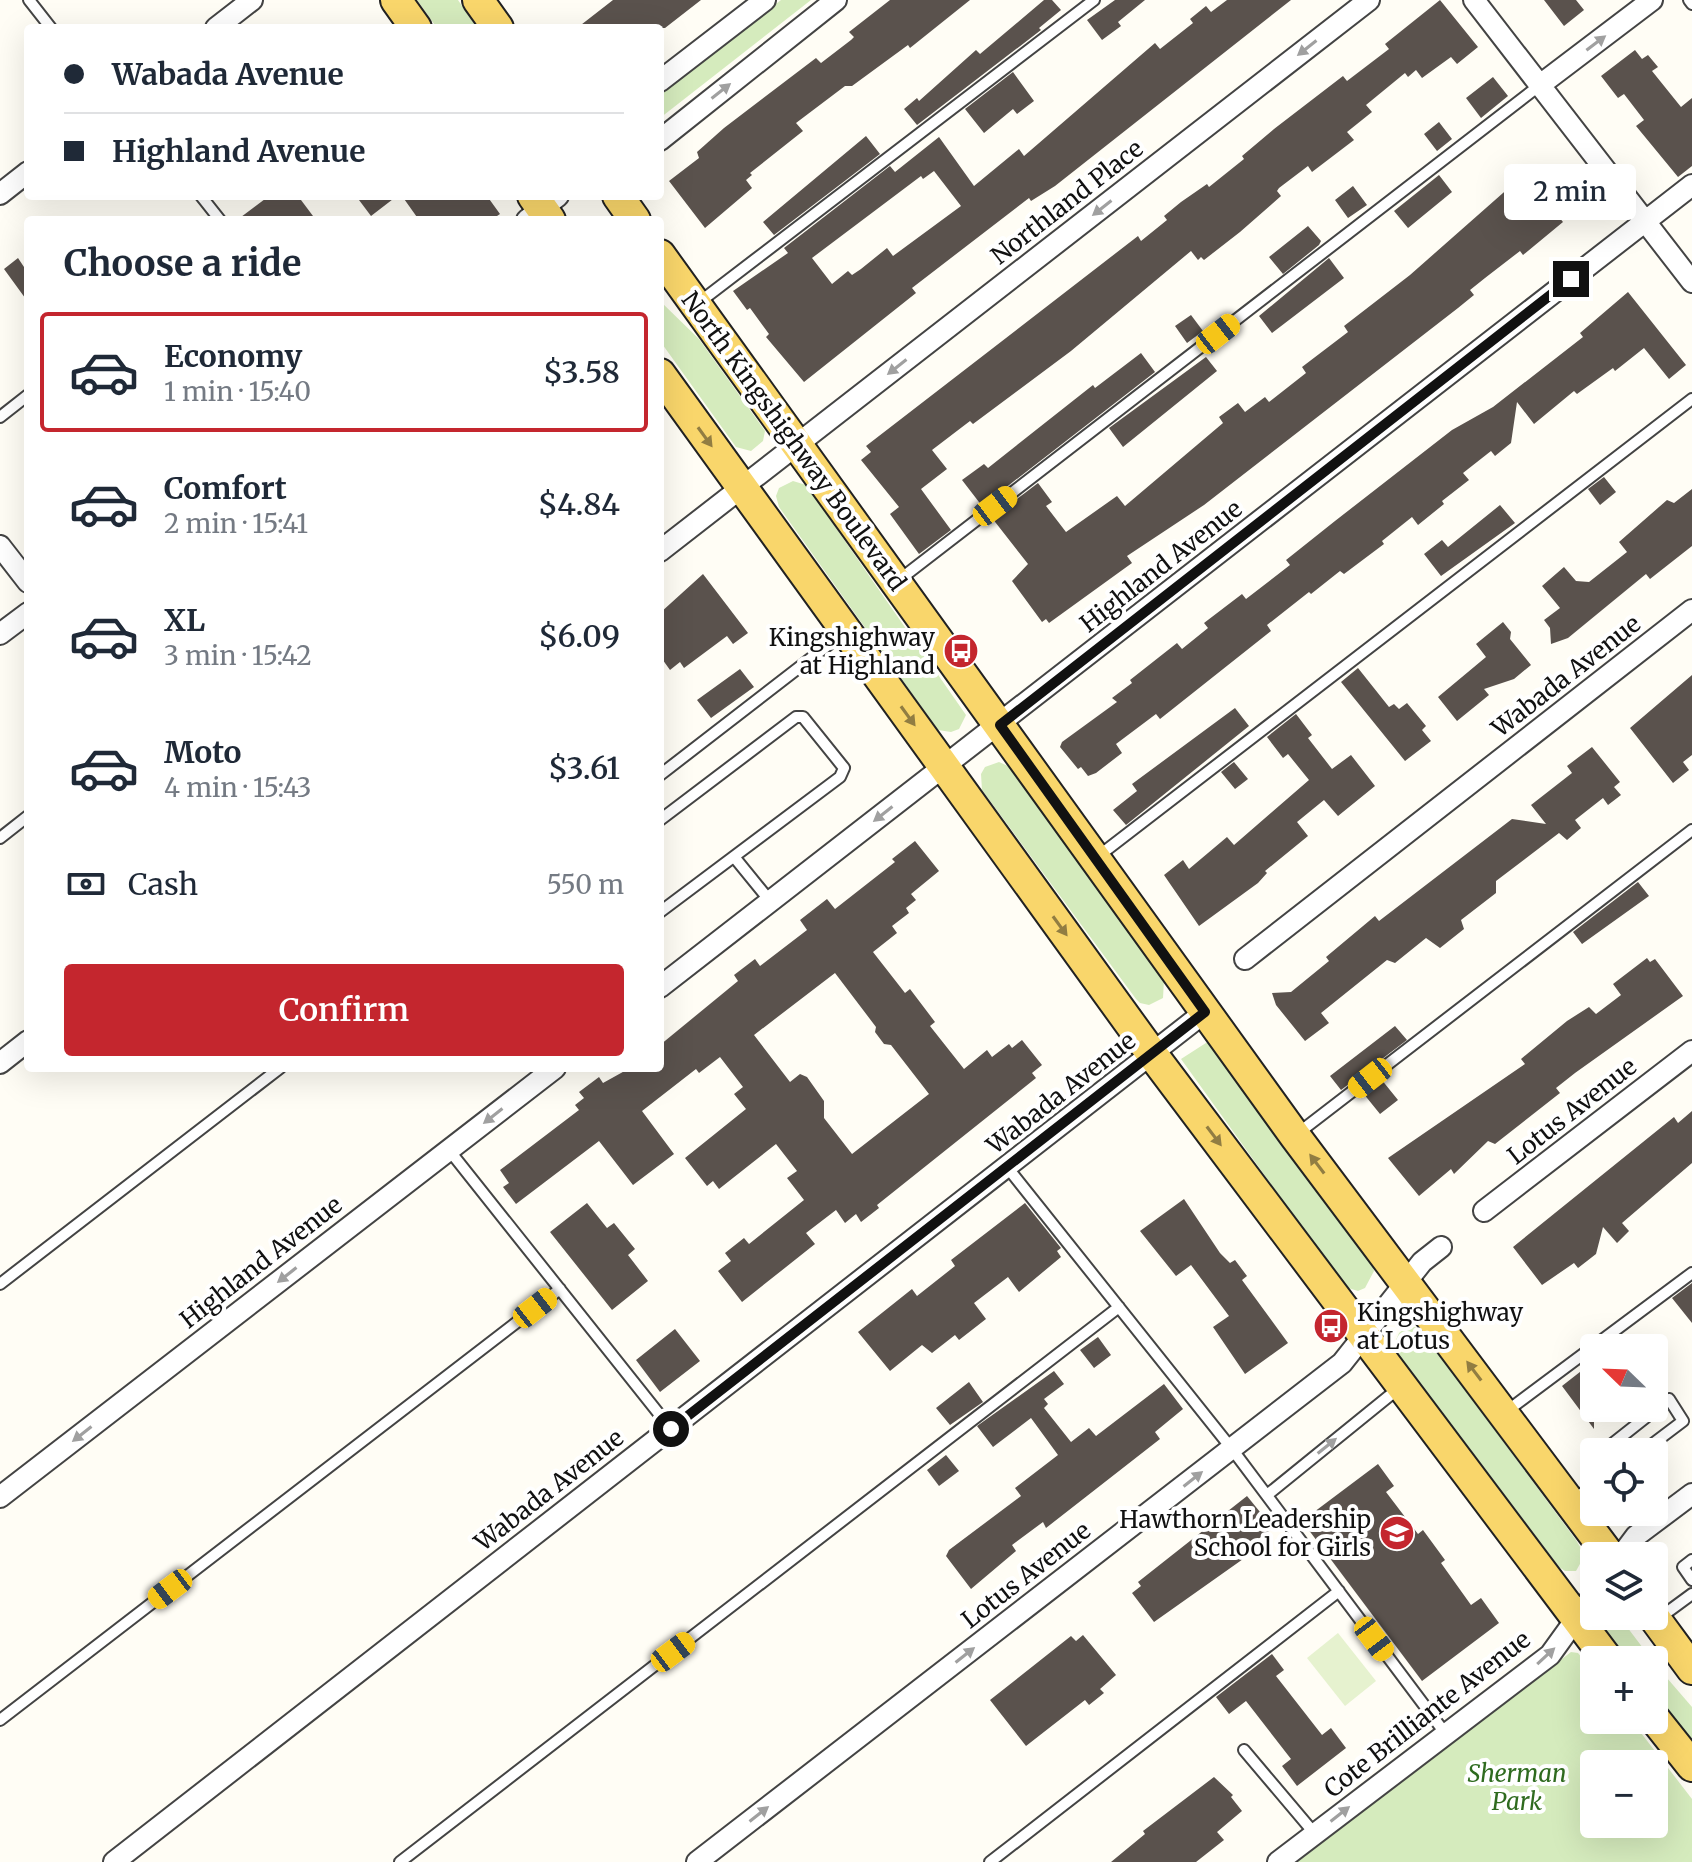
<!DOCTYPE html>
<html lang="en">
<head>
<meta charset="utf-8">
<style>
	body { margin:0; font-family:Merriweather,serif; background:#f6f6f7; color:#1f2937; height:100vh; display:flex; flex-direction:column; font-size:30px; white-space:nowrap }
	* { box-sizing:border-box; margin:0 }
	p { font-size:26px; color:#747a83 }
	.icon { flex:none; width:44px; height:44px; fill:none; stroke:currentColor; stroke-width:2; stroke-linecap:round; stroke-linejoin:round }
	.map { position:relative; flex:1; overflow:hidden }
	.panel { position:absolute; left:24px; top:216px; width:640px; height:856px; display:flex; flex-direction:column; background:#fff; border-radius:8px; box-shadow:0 8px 32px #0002 }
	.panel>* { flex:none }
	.banner { position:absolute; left:24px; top:24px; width:640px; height:176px; border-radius:8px; box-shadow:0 8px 32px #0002; display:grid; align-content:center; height:176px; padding:0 40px; background:#fff }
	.needle { width:52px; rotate:293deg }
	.fabs { position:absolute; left:1580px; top:1334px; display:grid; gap:16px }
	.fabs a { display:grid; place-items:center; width:88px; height:88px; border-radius:8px; background:#fff; box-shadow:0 8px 32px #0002; font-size:40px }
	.end { position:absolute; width:36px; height:36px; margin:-18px; border:10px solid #111; background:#fff; box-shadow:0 0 0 4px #fff }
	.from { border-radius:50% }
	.bubble { position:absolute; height:56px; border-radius:8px; background:#fff; box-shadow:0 8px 32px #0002; font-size:26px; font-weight:600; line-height:56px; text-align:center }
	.car { position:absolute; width:24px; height:48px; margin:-24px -12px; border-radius:10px; box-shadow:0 0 6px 2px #0007; background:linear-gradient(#f5c518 24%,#345 0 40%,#f5c518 0 76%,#345 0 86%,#f5c518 0) }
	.banner b { display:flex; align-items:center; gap:28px; height:76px; font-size:30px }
	.banner b+b { border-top:2px solid #e0e1e3 }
	.banner i { width:20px; height:20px; background:#1f2937 }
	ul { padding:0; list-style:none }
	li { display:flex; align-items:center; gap:24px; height:120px; margin:0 16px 12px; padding:0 24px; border:4px solid transparent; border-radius:8px }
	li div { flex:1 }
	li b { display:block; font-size:30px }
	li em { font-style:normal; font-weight:600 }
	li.selected { border-color:#c4262e }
	li>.icon { width:72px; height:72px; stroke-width:1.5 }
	h2 { padding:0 40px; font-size:36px; line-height:96px }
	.pay { display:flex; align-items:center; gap:20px; height:88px; padding:0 40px; font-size:30px }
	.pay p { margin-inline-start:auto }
	.action { display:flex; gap:16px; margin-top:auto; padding:16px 40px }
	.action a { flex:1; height:92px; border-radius:8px; background:#c4262e; color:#fff; font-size:32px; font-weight:600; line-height:92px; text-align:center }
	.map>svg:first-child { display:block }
	.green { fill:#d5ebbd; fill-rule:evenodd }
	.pitch { fill:#e6f2cf }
	.building { fill:#5a524d; fill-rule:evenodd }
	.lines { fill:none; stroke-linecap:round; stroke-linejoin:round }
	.service-casing { stroke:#444; stroke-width:14 }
	.minor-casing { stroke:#444; stroke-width:24 }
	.primary-casing { stroke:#222; stroke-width:34 }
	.service { stroke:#fff; stroke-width:10 }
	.minor { stroke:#fff; stroke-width:20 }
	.primary { stroke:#f9d66b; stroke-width:30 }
	.oneway { fill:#a0a0a0 }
	.oneway2 { fill:#917d42 }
	.route { stroke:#111; stroke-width:10 }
	.labels { text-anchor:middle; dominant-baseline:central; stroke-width:8; stroke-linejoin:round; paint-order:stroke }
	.street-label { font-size:24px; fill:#111; stroke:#fff }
	.poi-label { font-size:24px; fill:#111; stroke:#fff; text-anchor:end }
	.park-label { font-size:24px; font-style:italic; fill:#2f6b1f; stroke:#fff }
</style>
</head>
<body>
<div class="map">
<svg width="1692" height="1862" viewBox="0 0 1692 1862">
	<rect width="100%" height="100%" fill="#fffdf5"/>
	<!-- green -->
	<path class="green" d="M417,0H458L477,28H437Z
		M781,0H811L660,118V94Z
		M660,301L699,339L765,431L763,441L751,451L736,447L660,341Z
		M793,481L806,485L966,715L959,729L951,732L938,730L779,507L776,496L779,488Z
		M999,762L1008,766L1164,980L1163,998L1149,1005L1140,1003L1136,999L982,790L981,774L985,767Z
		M1209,1041L1372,1264L1374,1271L1365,1288L1358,1291L1345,1287L1181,1059Z
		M1409,1325L1420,1329L1576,1540L1585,1555L1576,1571H1565L1559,1567L1393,1347L1399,1333Z
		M1614,1616L1621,1619L1652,1660H1627L1604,1627Z
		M1571,1652L1578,1653L1594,1672V1720H1631L1692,1799V1862H1297ZM1594,1764H1654V1824H1594Z
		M1654,1663L1692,1707V1743L1654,1694Z"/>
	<!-- pitch -->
	<path class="pitch" d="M1338,1633L1376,1681L1345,1706L1307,1658Z"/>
	<!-- building -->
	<path class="building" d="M613,0H701L665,28H577Z
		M890,0H970L910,48L908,45L852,86H845L796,123L803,131L750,173L752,175L746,180L752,188L705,228L669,181L699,158L697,152L724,128L816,58L821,63L851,40L854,37L849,32Z
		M1044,0H1052L1061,10L1039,28L1041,30L917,125L904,109L917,98L919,101L976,50L980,54Z
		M1115,0H1145L1118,22L1121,26L1102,40L1087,20Z
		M1227,0H1291L1055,186L1031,201L1029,198L912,288L916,293L804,382L766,337L769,334L750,308L747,310L733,291L788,253L784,248L890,166L895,172L939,137L974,186L1019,149L1024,156L1155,43L1160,49L1193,23L1190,19L1206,6L1211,12ZM934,171L961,206L893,256L887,248L861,269L852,275L848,271L832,284L812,258L921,176L923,179Z
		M1440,0L1478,47L1457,64L1451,57L1422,78L1416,70L1408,77L1405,73L1366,105L1372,112L1347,132L1354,140L1312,172L1308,166L1279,188L1277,191L1281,196L1240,232L1204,260L1201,257L1198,260L1191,251L1071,351L973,424L970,421L932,450L947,469L921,489L951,530L919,554L890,514L899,507L861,460L871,452L866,446L1138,236L1141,241L1167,220L1164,216L1181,202L1207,184L1209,187L1244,159L1242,156L1274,129L1343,76L1347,81L1389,49L1385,44Z
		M1544,0H1576L1584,10L1564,26Z
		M1635,50L1642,59L1648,55L1658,67L1652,71L1681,107L1692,98V166L1678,177L1636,126L1644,120L1624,94L1618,98L1601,76Z
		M1013,72L1034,101L1017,114L1013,109L984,133L965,109Z
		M1493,77L1508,96L1481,118L1466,98Z
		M1439,122L1452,139L1437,151L1424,134Z
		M866,136L880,154L774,235L763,222Z
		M1439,175L1452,192L1408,228L1394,211Z
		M1520,178L1527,186L1531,183L1563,222L1523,255L1520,251L1485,278L1470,290L1474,295L1458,308L1204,505L1127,556L1132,563L1049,623L1046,619L1042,622L1012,581L1028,564L992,518L1038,483L1052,502L1046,506L1066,532L1117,496L1125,506L1223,423L1219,417L1238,403L1245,412L1265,397L1269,402L1306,373L1302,367L1348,332L1344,326L1410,275Z
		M1353,186L1367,205L1348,218L1335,200Z
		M269,196H298L316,220H237Z
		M356,196H397L371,216Z
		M402,196H487L500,214L491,220H419Z
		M1308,226L1321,241L1319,245L1283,274L1269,257Z
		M18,258L28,273V302L4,269Z
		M1329,258L1344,278L1272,333L1259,316Z
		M1628,292L1686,365L1669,379L1644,348L1615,371L1613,368L1577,394L1574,391L1534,424L1517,402L1511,443L1495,456L1491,451L1463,473L1469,480L1442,501L1444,504L1418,525L1412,517L1382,541L1384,544L1344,574L1340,571L1311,594L1309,592L1267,625L1271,631L1160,719L1156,714L1116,744L1122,753L1096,773L1088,776L1081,767L1078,769L1060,747L1062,742L1117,702L1112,698L1132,683L1130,680L1177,643L1182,649L1208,628L1204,623L1242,594L1246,599L1290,565L1286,560L1335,521L1452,430L1493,407L1583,337L1580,333Z
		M1191,315L1203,331L1187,343L1175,326Z
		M1141,353L1155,372L982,506L962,480L984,464L988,468L1093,385L1095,388Z
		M1206,357L1217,371L1123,447L1109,428Z
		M1604,477L1616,492L1600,505L1588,489Z
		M1692,489V546L1650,579L1646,574L1568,638L1551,644L1550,628L1544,620L1560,608L1542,586L1564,567L1576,581L1589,582L1627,552L1619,542L1667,500L1674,503Z
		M1500,505L1515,523L1441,576L1424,554L1442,540L1448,547Z
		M703,574L748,633L733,644L727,636L684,668L680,662L670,670L660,656V613Z
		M1503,622L1511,632L1510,639L1531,665L1514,679L1484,689L1489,695L1457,721L1438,697L1486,657L1476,644Z
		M1358,668L1389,707L1394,704L1399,709L1407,703L1426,726L1422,730L1431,741L1405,761L1341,682Z
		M740,669L754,687L711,718L697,700Z
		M1692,675V755L1683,762L1689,770L1673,783L1630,728Z
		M1235,708L1249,726L1126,825L1113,810L1137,791L1132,784Z
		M1296,714L1312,735L1308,738L1332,769L1351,755L1375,786L1338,816L1324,800L1297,822L1308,836L1265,871L1267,873L1258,883L1199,926L1164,875L1183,860L1189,869L1227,837L1234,845L1309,780L1288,754L1283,758L1267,737Z
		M1592,747L1620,782L1614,787L1621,795L1608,805L1603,798L1575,820L1581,828L1567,840L1559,833L1496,881V893L1461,920L1464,929L1440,948L1426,938L1395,963L1387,960L1321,1013L1329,1023L1305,1041L1276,1005L1272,993L1291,992L1329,961L1326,957L1375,916L1379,921L1512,819L1546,824L1531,805L1572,773L1567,766Z
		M1234,762L1248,779L1235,789L1221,772Z
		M915,841L939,871L911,894L916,900L906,908L909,913L892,926L897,933L873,952L905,993L910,989L935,1022L930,1026L964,1069L987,1050L992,1057L1009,1044L1012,1048L1022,1040L1042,1065L1032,1073L1036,1078L877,1205L879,1208L861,1222L856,1214L845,1223L836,1210L806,1233L815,1244L742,1302L718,1271L731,1261L725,1253L744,1238L749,1244L804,1200L787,1178L797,1171L776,1144L719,1189L713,1181L707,1186L685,1158L746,1109L734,1094L743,1087L720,1057L699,1073L696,1069L642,1111L674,1154L633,1185L599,1141L516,1204L503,1187L509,1183L500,1170L579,1110L575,1105L584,1098L579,1092L599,1077L603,1083L630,1068H660V1045L738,981L734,975L755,959L760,966L807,930L800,920L827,899L835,909L895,862L892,859ZM835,973L876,1027L875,1032L884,1044L891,1045L929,1094L852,1154L824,1118V1101L807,1077L800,1074L790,1082L754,1035Z
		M1638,882L1649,896L1582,944L1573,932Z
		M1647,958L1650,962L1655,959L1683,996L1575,1073L1556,1088L1560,1093L1495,1144L1488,1141L1454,1174L1451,1169L1419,1196L1388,1158L1525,1064L1521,1059L1567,1021L1589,1007L1596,1014L1621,995L1613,984Z
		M1395,1026L1407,1040L1341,1090L1330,1076Z
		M1381,1079L1398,1100L1380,1114L1363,1093Z
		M1692,1111V1163L1622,1223L1629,1231L1617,1243L1603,1227L1596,1254L1578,1268L1574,1263L1542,1285L1513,1247L1674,1117L1678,1123Z
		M1184,1199L1220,1253L1230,1263L1235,1260L1247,1276L1242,1280L1288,1343L1245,1374L1213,1327L1229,1316L1191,1265L1176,1276L1140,1231Z
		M587,1203L607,1228L614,1223L635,1249L628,1255L648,1281L612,1310L550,1232Z
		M1025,1203L1061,1248L1057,1251L1061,1257L1019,1292L1008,1277L974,1303L986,1319L959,1340L955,1335L932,1353L922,1345L890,1371L858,1332L912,1289L917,1296L955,1266L951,1260Z
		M1692,1283V1323L1672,1298Z
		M675,1329L700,1361L660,1392L636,1360Z
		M1098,1337L1111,1355L1094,1368L1080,1350Z
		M1594,1361V1429L1562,1386Z
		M1054,1371L1064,1384L1044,1399L1048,1404L1044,1408L1071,1442L1089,1428L1096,1436L1164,1384L1183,1409L1155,1432L1160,1439L1046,1528L1043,1522L1012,1545L1016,1551L971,1589L946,1556L949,1550L1021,1496L1015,1488L1058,1455L1031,1418L993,1447L977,1426Z
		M969,1382L983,1402L950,1425L936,1408Z
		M946,1455L959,1471L939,1486L927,1470Z
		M1378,1464L1394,1486L1386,1492L1418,1534L1423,1530L1445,1560L1441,1563L1471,1605L1481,1598L1499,1623L1422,1681L1302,1521Z
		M1247,1496L1273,1528L1249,1546L1253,1552L1154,1622L1132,1593L1141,1586L1138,1582Z
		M1083,1635L1116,1675L1100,1689L1104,1693L1089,1705L1085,1700L1026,1746L990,1700L1071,1636L1076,1641Z
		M1272,1654L1284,1670L1276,1676L1322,1735L1331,1728L1346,1748L1297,1786L1282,1766L1291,1759L1246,1701L1229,1714L1216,1697Z
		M1214,1777L1233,1795L1231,1797L1242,1811L1217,1832L1224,1840L1196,1862H1111L1145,1834L1143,1831Z"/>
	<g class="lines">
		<defs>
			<path id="service" d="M29,0L51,28
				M1689,0L1692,4
				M201,196L220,220
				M697,304L1094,0
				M0,417L28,395
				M899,580L1540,85
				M660,775L845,632
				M660,820L796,717H803L844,768L840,777L660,912
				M0,838L28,816
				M735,858L770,901
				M1096,858L1692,399
				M1297,1134L1692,830
				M449,1150L671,1429
				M1007,1167L1232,1449L1445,1733
				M0,1284L280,1068
				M1507,1411L1692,1273
				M1602,1452L1669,1399L1683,1421L1642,1452
				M1267,1495L1399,1388
				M1572,1500L1594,1486
				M1692,1560L1683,1567L1692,1580
				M1658,1619L1692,1594
				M0,1720L560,1289
				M1244,1750L1315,1834
				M400,1862L1119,1307
				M990,1862L1339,1591"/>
			<path id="minor" d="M1474,0L1692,282
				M216,28L252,0
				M660,81L765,0
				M1540,85L1652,0
				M660,140L836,0
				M0,194L28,172
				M527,220L558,196
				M0,546L28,582
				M660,551L1369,0
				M0,634L28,613
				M1245,959L1692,610
				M660,987L1692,185
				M0,1063L28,1041
				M1484,1211L1692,1051
				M0,1497L555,1068
				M1621,1556L1636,1536L1692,1494
				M114,1862L1205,1012
				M697,1862L1342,1363L1422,1262L1441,1247
				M1278,1862L1550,1655L1594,1594"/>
			<path id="primary" d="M396,0L416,28
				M478,0L498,28
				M533,196L550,220
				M618,196L635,220
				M660,255L1295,1136L1610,1556
				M660,374L1152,1054L1608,1660
				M1653,1616L1692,1669
				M1654,1718L1692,1766"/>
		</defs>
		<!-- service casing -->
		<use href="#service" class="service-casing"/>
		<!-- minor casing -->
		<use href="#minor" class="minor-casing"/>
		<!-- primary casing -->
		<use href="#primary" class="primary-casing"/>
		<!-- service -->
		<use href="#service" class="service"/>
		<!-- minor -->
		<use href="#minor" class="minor"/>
		<!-- primary -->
		<use href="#primary" class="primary"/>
	</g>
	<!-- one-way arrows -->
	<defs><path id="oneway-solid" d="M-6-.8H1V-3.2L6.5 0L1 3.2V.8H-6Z" transform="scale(2)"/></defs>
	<g class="oneway">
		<use href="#oneway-solid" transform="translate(1596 43) rotate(-37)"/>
		<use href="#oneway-solid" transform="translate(1307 48) rotate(142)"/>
		<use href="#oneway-solid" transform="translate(721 91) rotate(-38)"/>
		<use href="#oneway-solid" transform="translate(1102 208) rotate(142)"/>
		<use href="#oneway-solid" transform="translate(897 367) rotate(142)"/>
		<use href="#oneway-solid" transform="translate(883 814) rotate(142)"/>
		<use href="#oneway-solid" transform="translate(493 1116) rotate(142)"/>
		<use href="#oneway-solid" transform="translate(287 1275) rotate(142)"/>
		<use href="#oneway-solid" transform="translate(82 1434) rotate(142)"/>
		<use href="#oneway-solid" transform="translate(1327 1446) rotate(-39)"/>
		<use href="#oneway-solid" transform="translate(1193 1479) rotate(-38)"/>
		<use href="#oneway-solid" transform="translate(965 1655) rotate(-38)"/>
		<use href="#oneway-solid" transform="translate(1546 1656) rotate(-43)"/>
		<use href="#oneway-solid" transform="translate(759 1814) rotate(-38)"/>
		<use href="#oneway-solid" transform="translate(1340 1814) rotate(-38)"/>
	</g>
	<g class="oneway2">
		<use href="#oneway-solid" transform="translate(705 437) rotate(54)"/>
		<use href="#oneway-solid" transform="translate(908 716) rotate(54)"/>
		<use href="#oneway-solid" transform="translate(1060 926) rotate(54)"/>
		<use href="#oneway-solid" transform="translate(1214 1136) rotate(53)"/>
		<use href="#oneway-solid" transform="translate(1317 1164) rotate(-127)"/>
		<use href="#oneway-solid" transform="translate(1474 1371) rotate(-127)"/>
	</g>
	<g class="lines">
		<!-- route -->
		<path class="route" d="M671,1429L1205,1012L1000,725L1571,279"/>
	</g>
	<!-- icons -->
	<defs>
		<symbol id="bus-disc" viewBox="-11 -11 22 22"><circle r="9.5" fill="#c4262e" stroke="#fff"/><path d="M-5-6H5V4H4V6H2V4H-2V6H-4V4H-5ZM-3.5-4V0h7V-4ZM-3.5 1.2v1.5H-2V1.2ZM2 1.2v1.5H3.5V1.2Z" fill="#fff"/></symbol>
		<symbol id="school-disc" viewBox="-11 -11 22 22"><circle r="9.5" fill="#c4262e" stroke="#fff"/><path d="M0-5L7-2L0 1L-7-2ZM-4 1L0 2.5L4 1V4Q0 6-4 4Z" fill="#fff"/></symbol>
	</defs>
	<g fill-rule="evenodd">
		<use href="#bus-disc" x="941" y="631" width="40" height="40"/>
		<use href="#bus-disc" x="1311" y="1306" width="40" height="40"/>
		<use href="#school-disc" x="1377" y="1513" width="40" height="40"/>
	</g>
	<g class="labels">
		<!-- street labels -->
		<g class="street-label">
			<text transform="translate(1067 202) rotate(-38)">Northland Place</text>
			<text transform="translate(794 441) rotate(54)">North Kingshighway Boulevard</text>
			<text transform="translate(1161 566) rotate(-38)">Highland Avenue</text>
			<text transform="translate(1566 676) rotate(-38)">Wabada Avenue</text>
			<text transform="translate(1061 1093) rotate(-38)">Wabada Avenue</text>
			<text transform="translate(1572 1111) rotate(-38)">Lotus Avenue</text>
			<text transform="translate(261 1262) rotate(-38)">Highland Avenue</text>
			<text transform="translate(549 1490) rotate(-38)">Wabada Avenue</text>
			<text transform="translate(1026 1575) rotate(-38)">Lotus Avenue</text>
			<text transform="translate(1427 1714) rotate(-38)">Cote Brilliante Avenue</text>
		</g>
		<!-- poi labels -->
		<g class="poi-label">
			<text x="935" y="637">Kingshighway<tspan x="935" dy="28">at Highland</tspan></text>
			<text x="1357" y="1312" text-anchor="start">Kingshighway<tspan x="1357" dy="28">at Lotus</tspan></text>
			<text x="1371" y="1519">Hawthorn Leadership<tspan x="1371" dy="28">School for Girls</tspan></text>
		</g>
		<!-- park labels -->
		<g class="park-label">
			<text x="1517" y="1773">Sherman<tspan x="1517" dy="28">Park</tspan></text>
		</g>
	</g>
</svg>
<div class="fabs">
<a><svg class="needle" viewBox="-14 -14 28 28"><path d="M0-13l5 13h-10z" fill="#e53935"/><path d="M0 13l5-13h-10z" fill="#747a83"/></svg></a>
<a><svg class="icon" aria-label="locate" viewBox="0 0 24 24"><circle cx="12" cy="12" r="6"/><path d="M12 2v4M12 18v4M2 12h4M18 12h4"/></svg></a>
<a><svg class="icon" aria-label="layers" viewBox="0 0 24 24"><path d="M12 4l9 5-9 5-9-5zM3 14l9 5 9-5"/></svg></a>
<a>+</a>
<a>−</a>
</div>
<i class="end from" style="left:671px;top:1429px"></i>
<i class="end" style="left:1571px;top:279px"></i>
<div class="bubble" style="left:1504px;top:164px;width:132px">2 min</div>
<i class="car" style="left:1218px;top:334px;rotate:52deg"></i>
<i class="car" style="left:995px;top:506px;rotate:53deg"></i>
<i class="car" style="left:1370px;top:1078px;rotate:232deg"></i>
<i class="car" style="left:535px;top:1308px;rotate:52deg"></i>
<i class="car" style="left:170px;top:1589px;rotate:233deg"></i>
<i class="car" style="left:1374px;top:1639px;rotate:143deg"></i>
<i class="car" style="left:673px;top:1652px;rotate:53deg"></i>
<div class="banner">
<b><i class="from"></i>Wabada Avenue</b>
<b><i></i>Highland Avenue</b>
</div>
<section class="panel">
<h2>Choose a ride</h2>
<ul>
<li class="selected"><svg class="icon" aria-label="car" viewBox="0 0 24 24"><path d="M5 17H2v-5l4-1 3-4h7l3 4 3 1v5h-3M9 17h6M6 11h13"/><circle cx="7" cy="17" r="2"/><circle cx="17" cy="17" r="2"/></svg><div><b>Economy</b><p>1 min · 15:40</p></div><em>$3.58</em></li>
<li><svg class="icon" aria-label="car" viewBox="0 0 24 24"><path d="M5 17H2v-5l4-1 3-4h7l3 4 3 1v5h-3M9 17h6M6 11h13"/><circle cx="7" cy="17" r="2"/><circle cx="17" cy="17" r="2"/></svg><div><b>Comfort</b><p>2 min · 15:41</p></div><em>$4.84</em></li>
<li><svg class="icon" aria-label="car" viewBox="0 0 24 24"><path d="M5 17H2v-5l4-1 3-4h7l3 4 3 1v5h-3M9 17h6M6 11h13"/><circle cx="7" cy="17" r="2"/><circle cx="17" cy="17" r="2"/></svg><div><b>XL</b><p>3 min · 15:42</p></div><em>$6.09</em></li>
<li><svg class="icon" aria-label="car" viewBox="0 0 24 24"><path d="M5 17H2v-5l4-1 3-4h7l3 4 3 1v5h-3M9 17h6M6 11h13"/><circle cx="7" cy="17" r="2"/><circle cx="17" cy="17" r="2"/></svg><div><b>Moto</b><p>4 min · 15:43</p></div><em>$3.61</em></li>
</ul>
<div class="pay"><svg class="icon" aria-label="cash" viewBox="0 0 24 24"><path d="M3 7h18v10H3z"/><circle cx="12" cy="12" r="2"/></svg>Cash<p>550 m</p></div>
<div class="action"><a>Confirm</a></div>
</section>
</div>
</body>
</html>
